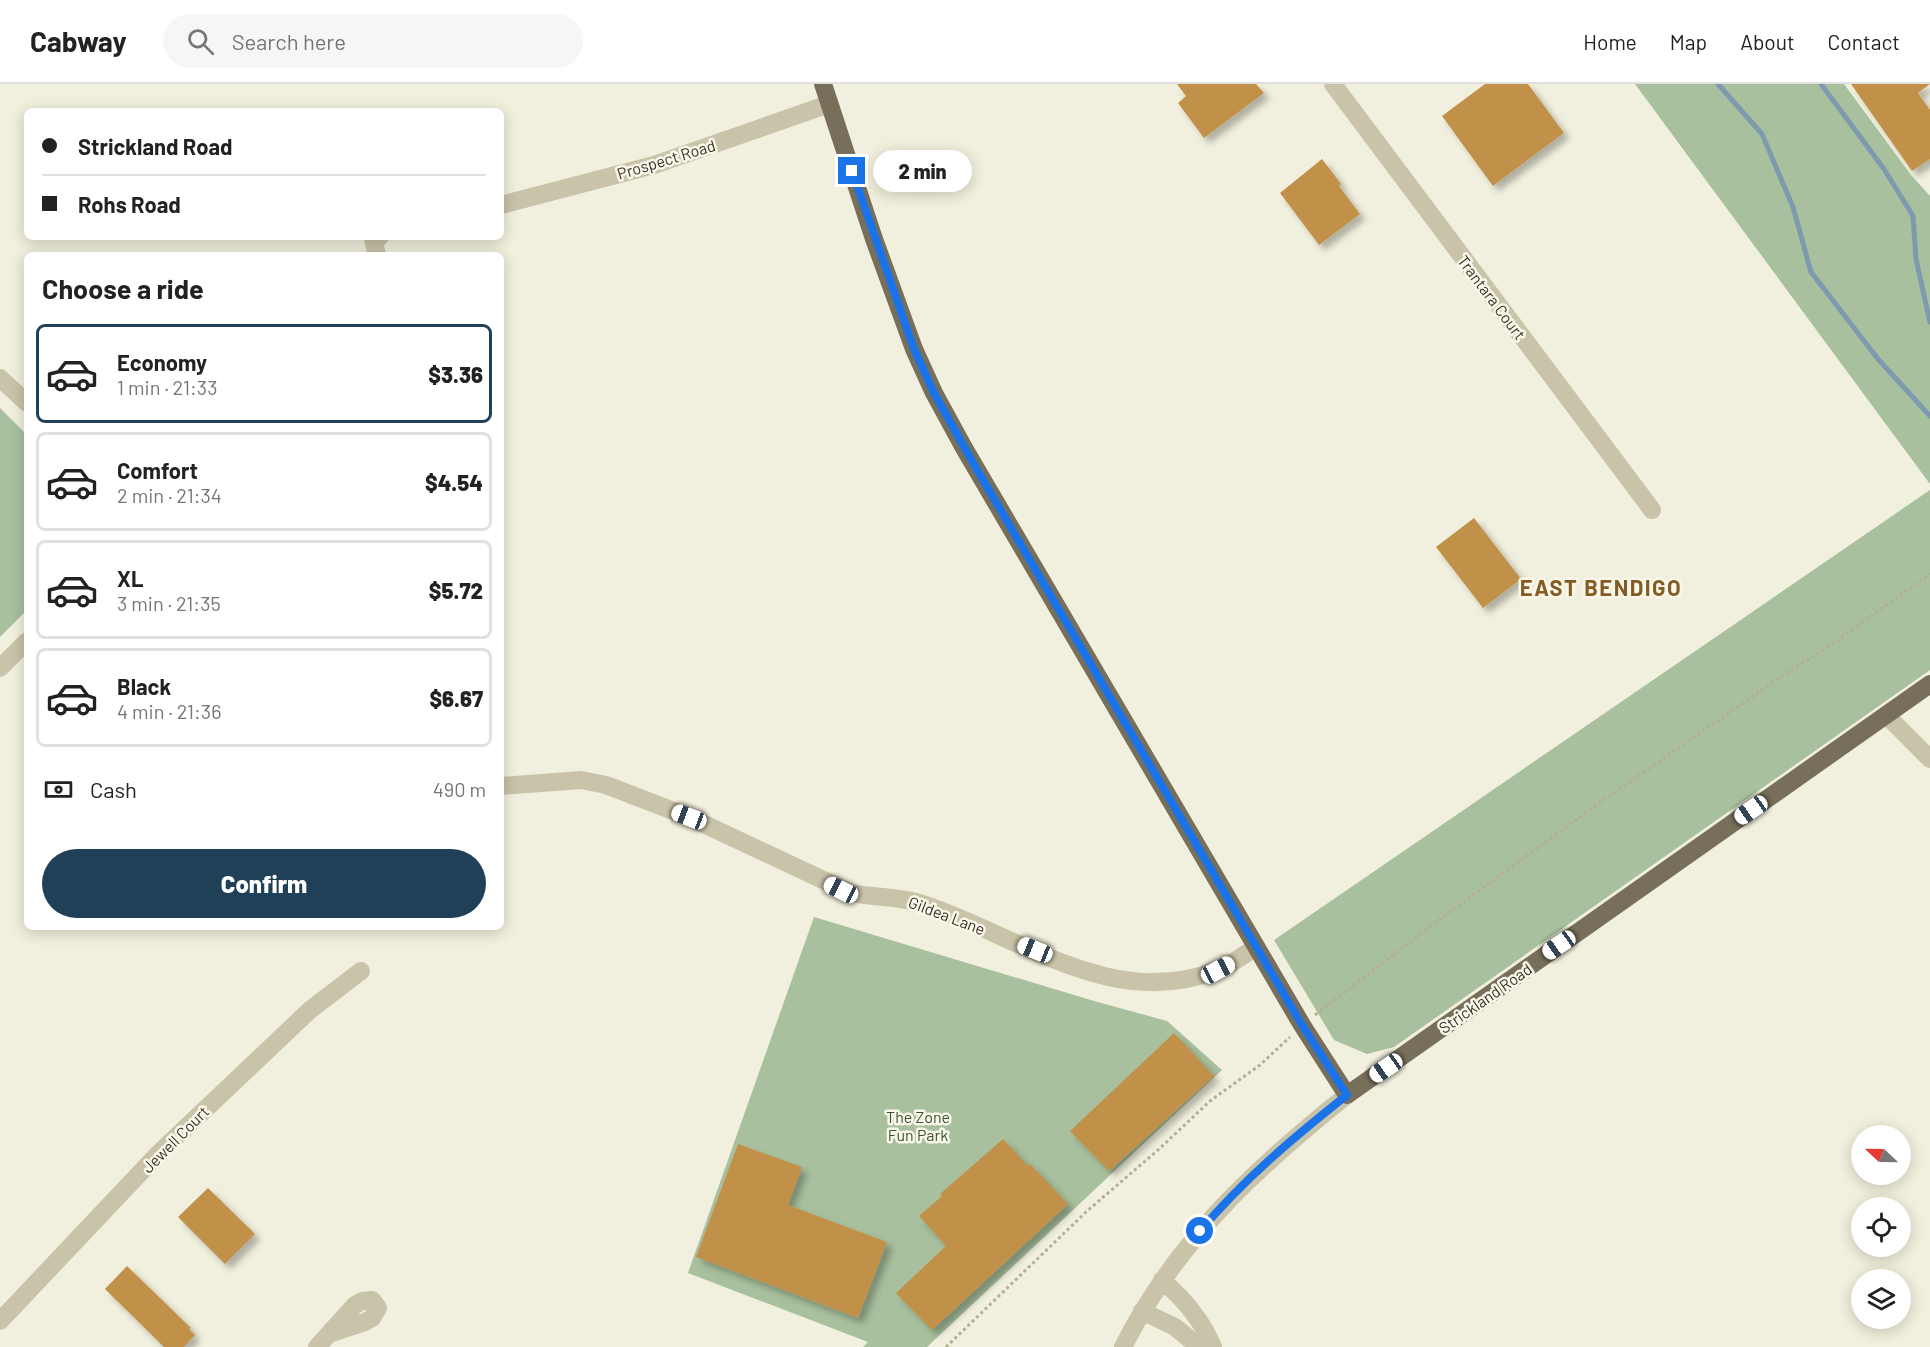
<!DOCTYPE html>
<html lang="en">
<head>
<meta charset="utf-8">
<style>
	body { margin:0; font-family:Barlow,sans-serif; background:#f6f6f6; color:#222; height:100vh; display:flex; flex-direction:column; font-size:22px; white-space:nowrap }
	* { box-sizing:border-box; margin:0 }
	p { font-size:20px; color:#767676 }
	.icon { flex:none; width:33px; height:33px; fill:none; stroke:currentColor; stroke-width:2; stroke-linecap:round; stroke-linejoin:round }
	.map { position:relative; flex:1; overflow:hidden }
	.side { position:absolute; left:24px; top:168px; width:480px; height:678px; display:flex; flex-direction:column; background:#fff; border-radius:9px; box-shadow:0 3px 15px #0003 }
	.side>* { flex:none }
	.top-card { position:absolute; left:24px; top:24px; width:480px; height:132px; border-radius:9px; box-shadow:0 3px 15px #0003; display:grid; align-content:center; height:132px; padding:0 18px; background:#fff }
	.needle { width:39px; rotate:292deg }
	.buttons { position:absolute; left:1851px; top:1041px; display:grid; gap:12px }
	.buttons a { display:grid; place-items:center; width:60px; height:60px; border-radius:50%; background:#fff; box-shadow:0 3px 15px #0003; font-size:30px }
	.end { position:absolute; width:27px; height:27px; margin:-14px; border:8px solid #1a73e8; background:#fff; box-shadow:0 0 0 3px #fff }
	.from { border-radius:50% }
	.bubble { position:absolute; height:42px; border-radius:21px; background:#fff; box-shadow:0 3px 15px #0003; font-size:20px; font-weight:800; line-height:42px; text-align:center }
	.car { position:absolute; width:18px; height:36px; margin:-18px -9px; border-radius:8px; box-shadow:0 0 4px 2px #0007; background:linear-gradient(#fff 24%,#345 0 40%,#fff 0 76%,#345 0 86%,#fff 0) }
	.top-card b { display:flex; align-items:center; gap:21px; height:57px; font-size:22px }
	.top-card b+b { border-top:2px solid #e0e0e0 }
	.top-card i { width:15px; height:15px; background:#222 }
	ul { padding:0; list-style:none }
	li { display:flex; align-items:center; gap:18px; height:99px; margin:0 12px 9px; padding:0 6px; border:3px solid #e0e0e0; border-radius:9px }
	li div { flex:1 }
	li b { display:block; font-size:22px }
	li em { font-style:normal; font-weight:800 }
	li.active { border-color:#1f4057 }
	li>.icon { width:54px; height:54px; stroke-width:1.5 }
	h2 { padding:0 18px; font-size:27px; line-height:72px }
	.pay { display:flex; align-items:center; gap:15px; height:66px; padding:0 18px; font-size:22px }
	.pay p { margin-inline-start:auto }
	.primary-button { display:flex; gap:12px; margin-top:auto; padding:12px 18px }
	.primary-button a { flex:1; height:69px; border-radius:36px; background:#1f4057; color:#fff; font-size:24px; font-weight:800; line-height:69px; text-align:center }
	header { display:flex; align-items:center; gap:36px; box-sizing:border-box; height:84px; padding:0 30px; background:#fff; border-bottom:2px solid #e0e0e0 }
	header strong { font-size:28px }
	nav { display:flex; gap:33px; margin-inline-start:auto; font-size:21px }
	.search { width:420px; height:54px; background:#f6f6f6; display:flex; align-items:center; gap:15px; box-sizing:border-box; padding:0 21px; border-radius:33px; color:#767676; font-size:22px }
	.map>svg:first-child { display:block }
	.green { fill:#a8c09d }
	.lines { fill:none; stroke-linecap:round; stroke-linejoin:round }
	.stream { stroke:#7d9aae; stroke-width:5 }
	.building { fill:#c2914a; filter:url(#shadow) }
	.path { stroke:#b5ae93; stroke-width:3; stroke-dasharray:3 3; stroke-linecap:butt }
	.minor { stroke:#c9c3a9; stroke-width:18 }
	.major { stroke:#786f5a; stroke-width:18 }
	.route { stroke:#1a73e8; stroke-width:8 }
	.labels { text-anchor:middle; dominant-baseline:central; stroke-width:5; stroke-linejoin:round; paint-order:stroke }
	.street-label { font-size:16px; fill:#373229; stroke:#f9f7e9 }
	.park-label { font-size:16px; fill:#38542d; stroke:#f9f7e9 }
	.district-label { font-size:22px; font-weight:bold; letter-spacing:1.5px; fill:#835c24; stroke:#f9f7e9 }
</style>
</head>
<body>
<header>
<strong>Cabway</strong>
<div class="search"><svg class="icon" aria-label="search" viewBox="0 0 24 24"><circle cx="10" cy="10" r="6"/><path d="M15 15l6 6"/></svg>Search here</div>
<nav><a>Home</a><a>Map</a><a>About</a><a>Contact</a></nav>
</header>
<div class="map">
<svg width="1930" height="1263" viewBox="0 0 1930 1263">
	<defs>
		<filter id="shadow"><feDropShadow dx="5.5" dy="5.5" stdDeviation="3" flood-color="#0004"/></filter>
	</defs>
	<rect width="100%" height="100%" fill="#f1efdd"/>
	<!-- green -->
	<path class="green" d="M1635,0H1844L1911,91L1930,112V400Z
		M0,324L27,351V526L0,553Z
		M1930,406V586L1394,963L1367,970L1334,956L1274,856Z
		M814,833L1094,917L1167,937L1222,986L927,1263H863L868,1258L688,1189Z"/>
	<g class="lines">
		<!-- stream -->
		<path class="stream" d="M1718,0L1762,50L1793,123L1811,188L1878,275L1930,332
			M1821,0L1884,85L1913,132L1916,175L1930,238"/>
	</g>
	<!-- building -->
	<path class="building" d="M1177,0H1256L1264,9L1204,54L1178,19L1186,12Z
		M1485,0H1528L1564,49L1493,102L1442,32Z
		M1851,0H1930L1918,9L1930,26V75L1912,87Z
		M1322,75L1341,100L1339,102L1360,130L1319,161L1280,109Z
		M1474,434L1521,495L1483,524L1436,463Z
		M1174,949L1214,992L1109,1087L1070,1047Z
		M1003,1055L1028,1082L1030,1080L1068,1120L932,1246L896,1209L946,1162L919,1132L942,1112L940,1110Z
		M738,1060L802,1083L788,1121L887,1158L858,1234L696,1173Z
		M208,1104L255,1150L225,1180L178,1133Z
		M127,1182L191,1244L189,1245L195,1251L184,1263H164L105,1205Z"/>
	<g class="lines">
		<!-- path -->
		<path class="path" d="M1315,931L1440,835L1591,725L1789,587L1824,566L1930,490
			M946,1263L1086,1128L1158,1066L1210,1017L1260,981L1290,953"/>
		<!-- minor -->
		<path class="minor" d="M1333,0L1652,426
			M501,121L654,81L829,20
			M377,171L373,155L380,153
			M0,294L27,319
			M0,584L27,557
			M1886,631L1930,675
			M501,702L581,696L606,701L689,733L851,809C875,814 899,812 923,820C1017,851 1114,928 1217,886C1231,881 1244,871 1256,863
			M1162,1196C1184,1215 1202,1236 1213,1263
			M1142,1227L1175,1243L1199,1263
			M0,1237L158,1070L310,926L361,887
			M317,1263L355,1221L362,1217L372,1216L378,1224L372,1234L365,1238L329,1250
			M1123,1263C1177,1156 1256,1084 1347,1011"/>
		<!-- major -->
		<path class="major" d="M823,0L874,155L914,265L934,309L964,364L1302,941L1347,1011L1930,600"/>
	</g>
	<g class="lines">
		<!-- route -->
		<path class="route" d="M852,87L914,265L934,309L976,384L1302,941L1347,1011C1294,1053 1244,1095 1200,1147"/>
	</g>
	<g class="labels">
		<!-- street labels -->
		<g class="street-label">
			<text transform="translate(666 75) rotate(-17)">Prospect Road</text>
			<text transform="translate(1492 213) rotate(53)">Trantara Court</text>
			<text transform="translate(947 831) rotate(21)">Gildea Lane</text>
			<text transform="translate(1485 914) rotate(-35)">Strickland Road</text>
			<text transform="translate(175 1055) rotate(-45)">Jewell Court</text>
		</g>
		<!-- park labels -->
		<g class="park-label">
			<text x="918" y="1032">The Zone<tspan x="918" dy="18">Fun Park</tspan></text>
		</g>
		<!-- district labels -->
		<g class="district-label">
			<text x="1601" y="503">EAST BENDIGO</text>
		</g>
	</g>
</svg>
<div class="buttons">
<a><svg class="needle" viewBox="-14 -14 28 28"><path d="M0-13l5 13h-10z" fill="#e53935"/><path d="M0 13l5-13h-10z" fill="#767676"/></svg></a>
<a><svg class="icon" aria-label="locate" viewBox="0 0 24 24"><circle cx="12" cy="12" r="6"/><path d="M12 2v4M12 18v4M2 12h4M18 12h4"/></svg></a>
<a><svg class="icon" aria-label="layers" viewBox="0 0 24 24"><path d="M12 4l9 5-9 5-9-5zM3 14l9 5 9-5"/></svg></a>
</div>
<i class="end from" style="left:1200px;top:1147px"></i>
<i class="end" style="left:852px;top:87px"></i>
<div class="bubble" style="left:873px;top:66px;width:99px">2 min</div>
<i class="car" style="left:1751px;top:726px;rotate:235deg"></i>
<i class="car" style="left:689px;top:733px;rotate:291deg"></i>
<i class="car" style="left:841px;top:806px;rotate:296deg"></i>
<i class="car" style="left:1559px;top:861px;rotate:235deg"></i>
<i class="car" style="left:1035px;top:866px;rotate:292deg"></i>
<i class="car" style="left:1218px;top:886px;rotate:62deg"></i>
<i class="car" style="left:1386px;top:984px;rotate:235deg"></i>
<div class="top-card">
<b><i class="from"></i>Strickland Road</b>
<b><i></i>Rohs Road</b>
</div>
<section class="side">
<h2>Choose a ride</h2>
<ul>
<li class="active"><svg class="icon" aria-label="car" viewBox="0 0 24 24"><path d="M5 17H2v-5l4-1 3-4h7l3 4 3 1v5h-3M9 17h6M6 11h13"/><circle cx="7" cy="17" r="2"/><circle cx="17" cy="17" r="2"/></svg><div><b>Economy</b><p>1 min · 21:33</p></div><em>$3.36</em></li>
<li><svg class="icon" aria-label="car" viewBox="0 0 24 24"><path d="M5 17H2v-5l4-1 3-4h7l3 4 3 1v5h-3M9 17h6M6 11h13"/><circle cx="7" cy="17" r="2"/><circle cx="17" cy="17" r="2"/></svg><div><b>Comfort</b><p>2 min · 21:34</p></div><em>$4.54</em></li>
<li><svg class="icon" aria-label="car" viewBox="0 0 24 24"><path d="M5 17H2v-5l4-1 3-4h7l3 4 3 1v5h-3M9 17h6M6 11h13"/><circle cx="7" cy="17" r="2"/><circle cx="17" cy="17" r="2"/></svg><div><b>XL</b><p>3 min · 21:35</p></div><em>$5.72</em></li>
<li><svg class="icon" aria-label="car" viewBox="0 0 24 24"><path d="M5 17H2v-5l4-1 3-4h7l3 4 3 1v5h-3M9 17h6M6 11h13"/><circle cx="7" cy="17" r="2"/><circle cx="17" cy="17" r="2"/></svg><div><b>Black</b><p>4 min · 21:36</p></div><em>$6.67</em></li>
</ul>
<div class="pay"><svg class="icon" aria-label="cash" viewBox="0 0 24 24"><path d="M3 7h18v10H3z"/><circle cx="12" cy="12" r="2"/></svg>Cash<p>490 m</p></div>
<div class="primary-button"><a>Confirm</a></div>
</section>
</div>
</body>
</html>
